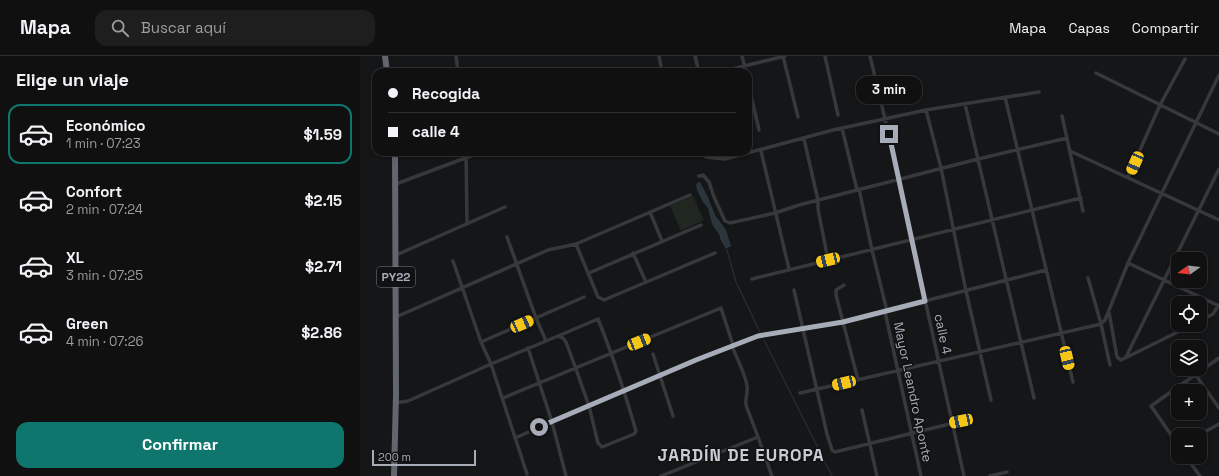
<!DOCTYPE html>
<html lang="es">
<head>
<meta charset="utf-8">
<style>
	body { margin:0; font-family:"Space Grotesk",sans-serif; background:#1e1e1f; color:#f1f3f6; height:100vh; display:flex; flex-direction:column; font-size:15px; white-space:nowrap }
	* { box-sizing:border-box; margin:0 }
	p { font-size:13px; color:#9c9d9f }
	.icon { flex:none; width:22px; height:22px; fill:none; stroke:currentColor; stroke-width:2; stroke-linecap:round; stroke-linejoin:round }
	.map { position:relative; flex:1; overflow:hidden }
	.sheet { display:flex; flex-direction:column; background:#101011; width:360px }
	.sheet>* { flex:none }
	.guide { position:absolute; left:12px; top:12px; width:380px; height:88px; border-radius:12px; box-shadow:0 2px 6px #0003,0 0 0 1px #303031; display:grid; align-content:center; height:88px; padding:0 16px; background:#101011 }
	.needle { width:26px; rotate:256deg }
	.buttons { position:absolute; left:811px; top:196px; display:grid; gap:8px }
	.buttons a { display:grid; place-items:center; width:36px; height:36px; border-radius:8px; background:#101011; box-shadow:0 2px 6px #0003,0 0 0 1px #303031; font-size:20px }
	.scale { position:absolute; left:12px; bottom:10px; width:104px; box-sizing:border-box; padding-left:4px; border:2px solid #a7adb8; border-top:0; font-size:11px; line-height:14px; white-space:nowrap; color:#a7adb8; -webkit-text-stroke:3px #101112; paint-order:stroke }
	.end { position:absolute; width:18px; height:18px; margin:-9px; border:5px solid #a7adb8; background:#111; box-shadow:0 0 0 2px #111 }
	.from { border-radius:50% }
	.bubble { position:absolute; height:28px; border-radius:12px; background:#101011; box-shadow:0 2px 6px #0003,0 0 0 1px #303031; font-size:13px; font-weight:600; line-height:28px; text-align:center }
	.car { position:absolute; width:12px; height:24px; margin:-12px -6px; border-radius:5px; box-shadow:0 0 3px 1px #0007; background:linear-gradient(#f5c518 24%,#345 0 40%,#f5c518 0 76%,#345 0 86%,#f5c518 0) }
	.guide b { display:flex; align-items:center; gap:14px; height:38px; font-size:15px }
	.guide b+b { border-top:1px solid #303031 }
	.guide i { width:10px; height:10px; background:#f1f3f6 }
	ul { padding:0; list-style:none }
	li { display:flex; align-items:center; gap:12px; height:60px; margin:0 8px 6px; padding:0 8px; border:2px solid transparent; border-radius:12px }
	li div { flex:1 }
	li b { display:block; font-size:15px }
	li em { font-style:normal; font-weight:600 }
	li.active { border-color:#0f766e }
	li>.icon { width:36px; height:36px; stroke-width:1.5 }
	h2 { padding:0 16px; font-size:18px; line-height:48px }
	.button { display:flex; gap:8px; margin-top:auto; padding:8px 16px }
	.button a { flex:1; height:46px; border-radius:12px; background:#0f766e; color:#fff; font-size:16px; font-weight:600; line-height:46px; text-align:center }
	header { display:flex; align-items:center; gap:24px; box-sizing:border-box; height:56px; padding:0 20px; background:#101011; border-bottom:1px solid #303031 }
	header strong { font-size:19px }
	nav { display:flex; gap:22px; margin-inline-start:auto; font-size:14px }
	.search { width:280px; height:36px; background:#1e1e1f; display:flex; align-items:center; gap:10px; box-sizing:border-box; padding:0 14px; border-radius:12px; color:#9c9d9f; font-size:15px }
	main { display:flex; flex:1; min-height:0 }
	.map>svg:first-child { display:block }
	.green { fill:#1f2720 }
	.water { fill:#2b353c }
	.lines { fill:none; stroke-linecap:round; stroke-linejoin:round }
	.stream { stroke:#2b353c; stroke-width:1 }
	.street { stroke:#36383c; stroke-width:3.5 }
	.highway { stroke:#62666e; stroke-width:6 }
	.route { stroke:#a7adb8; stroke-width:5 }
	.labels { text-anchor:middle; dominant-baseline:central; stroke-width:3; stroke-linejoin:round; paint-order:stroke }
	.shield { fill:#101112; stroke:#7a7e86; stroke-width:1 }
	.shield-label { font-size:12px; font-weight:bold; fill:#a7adb8 }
	.street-label { font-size:13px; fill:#a7adb8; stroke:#101112 }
	.district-label { font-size:17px; font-weight:bold; letter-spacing:1px; fill:#c8ccd4; stroke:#101112 }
</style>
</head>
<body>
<header>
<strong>Mapa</strong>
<div class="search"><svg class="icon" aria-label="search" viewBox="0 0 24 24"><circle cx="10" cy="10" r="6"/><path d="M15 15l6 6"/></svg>Buscar aquí</div>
<nav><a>Mapa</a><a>Capas</a><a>Compartir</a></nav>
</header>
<main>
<section class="sheet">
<h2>Elige un viaje</h2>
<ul>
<li class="active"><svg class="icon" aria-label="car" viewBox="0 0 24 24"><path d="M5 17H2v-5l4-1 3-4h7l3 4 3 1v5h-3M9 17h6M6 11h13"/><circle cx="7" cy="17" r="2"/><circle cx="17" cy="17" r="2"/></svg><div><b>Económico</b><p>1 min · 07:23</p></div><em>$1.59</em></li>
<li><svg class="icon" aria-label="car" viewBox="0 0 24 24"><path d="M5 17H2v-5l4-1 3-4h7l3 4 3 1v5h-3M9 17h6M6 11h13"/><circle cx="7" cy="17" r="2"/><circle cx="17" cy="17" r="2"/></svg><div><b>Confort</b><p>2 min · 07:24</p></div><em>$2.15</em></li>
<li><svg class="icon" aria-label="car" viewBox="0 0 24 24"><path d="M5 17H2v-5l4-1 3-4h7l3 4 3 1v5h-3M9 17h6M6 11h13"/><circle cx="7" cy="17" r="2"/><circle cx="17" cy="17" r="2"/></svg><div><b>XL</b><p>3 min · 07:25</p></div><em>$2.71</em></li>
<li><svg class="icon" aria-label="car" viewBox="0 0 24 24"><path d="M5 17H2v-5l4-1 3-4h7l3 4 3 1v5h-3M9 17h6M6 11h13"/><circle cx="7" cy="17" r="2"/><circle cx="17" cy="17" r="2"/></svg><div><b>Green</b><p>4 min · 07:26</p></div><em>$2.86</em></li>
</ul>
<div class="button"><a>Confirmar</a></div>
</section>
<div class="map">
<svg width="859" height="420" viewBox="0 0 859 420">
	<rect width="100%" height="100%" fill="#151617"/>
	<!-- green -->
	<path class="green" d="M333,140L344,164L321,175L310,150Z"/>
	<!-- water -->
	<path class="water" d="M340,126L347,139L355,159L366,174L371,190L366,193L360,183V180L352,168L348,152L343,146L337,134L336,128Z"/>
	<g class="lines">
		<!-- stream -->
		<path class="stream" d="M367,194L376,226L400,276
			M404,284L472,420"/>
		<!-- street -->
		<path class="street" d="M96,0L98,16
			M299,0L302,16
			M335,0L339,16
			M382,0L386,16
			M423,0L438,61
			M465,0L478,59
			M510,0L525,63L604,420
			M360,16L425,0
			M736,17L859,78
			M388,26L399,74
			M645,41L713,326
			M605,48L674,342
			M566,54L581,112L606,235L631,344
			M702,60L723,155
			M482,72L497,134
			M444,83L458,144V153L468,204
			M401,95L429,213
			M710,95L859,164
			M106,96L107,167
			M346,101L365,103L473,74L566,54L679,36
			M339,120L343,119L349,126L354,141L365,165L370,167L415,157L439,149L618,103L707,82
			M768,121L800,49L825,3
			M36,128L121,96
			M499,133L512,194L527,255
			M290,156L302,185
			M147,181L176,262L186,285
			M216,188L238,241L244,244L355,197
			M273,197L286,226
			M36,199L145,151
			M93,205L121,286L131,308L167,418
			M768,207L859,250
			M229,217L341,169
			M728,222L741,268L750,309
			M392,223L721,142
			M484,229L476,234V239L498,324
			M434,234L467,378L472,394L475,396L610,363
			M525,256L561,420
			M749,256L757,301L761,304L832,269
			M36,261L188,194L216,188L330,139
			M840,265L853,258L858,250
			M121,286L224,241
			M372,290C376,300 386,320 387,330C388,337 385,343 386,349L398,381
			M168,292L192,366L206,420
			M293,298L313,360
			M766,301L859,113
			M835,318L859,352
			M440,337L741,268L745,264L768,207L859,19
			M143,342L361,252L373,289
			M35,347L48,345L131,308L198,280L203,282L206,286L216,313L229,350L238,387L242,391L274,378L276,375C265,337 253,300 238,263L198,280
			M502,354L517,420
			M839,379L859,368
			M155,382L335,304L398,280L483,266L686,214
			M818,389L791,350L859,302
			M826,401L840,420
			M301,420L398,381L412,420
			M630,420L647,416"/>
		<!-- highway -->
		<path class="highway" d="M25,0L27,16
			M34,420L36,339L35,96"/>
	</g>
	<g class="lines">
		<!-- route -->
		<path class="route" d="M179,371L336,304L398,280L483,266L565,245L529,78"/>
	</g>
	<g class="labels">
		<!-- shield labels -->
		<rect class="shield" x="17" y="211" width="38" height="20" rx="3"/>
		<g class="shield-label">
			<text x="36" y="221">PY22</text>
		</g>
		<!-- street labels -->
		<g class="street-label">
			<text transform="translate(583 278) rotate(78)">calle 4</text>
			<text transform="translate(553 336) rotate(78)">Mayor Leandro Aponte</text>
		</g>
		<!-- district labels -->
		<g class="district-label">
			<text x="381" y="399">JARDÍN DE EUROPA</text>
		</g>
	</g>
</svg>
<div class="buttons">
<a><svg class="needle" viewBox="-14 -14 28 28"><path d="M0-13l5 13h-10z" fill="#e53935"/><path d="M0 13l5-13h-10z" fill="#9c9d9f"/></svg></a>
<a><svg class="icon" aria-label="locate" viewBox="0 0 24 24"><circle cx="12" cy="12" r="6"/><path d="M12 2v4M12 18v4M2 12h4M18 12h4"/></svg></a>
<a><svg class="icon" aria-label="layers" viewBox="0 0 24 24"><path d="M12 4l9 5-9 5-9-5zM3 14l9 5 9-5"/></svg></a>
<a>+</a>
<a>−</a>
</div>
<div class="scale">200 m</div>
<i class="end from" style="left:179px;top:371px"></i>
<i class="end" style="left:529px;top:78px"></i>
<div class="bubble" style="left:496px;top:20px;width:66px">3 min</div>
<i class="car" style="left:775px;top:107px;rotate:204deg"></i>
<i class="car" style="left:468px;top:204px;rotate:256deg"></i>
<i class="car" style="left:162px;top:268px;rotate:66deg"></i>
<i class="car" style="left:279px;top:286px;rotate:68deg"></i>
<i class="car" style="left:707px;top:302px;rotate:167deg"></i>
<i class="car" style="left:484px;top:327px;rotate:257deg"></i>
<i class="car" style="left:601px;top:365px;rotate:258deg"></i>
<div class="guide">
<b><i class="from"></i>Recogida</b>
<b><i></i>calle 4</b>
</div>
</div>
</main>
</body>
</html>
